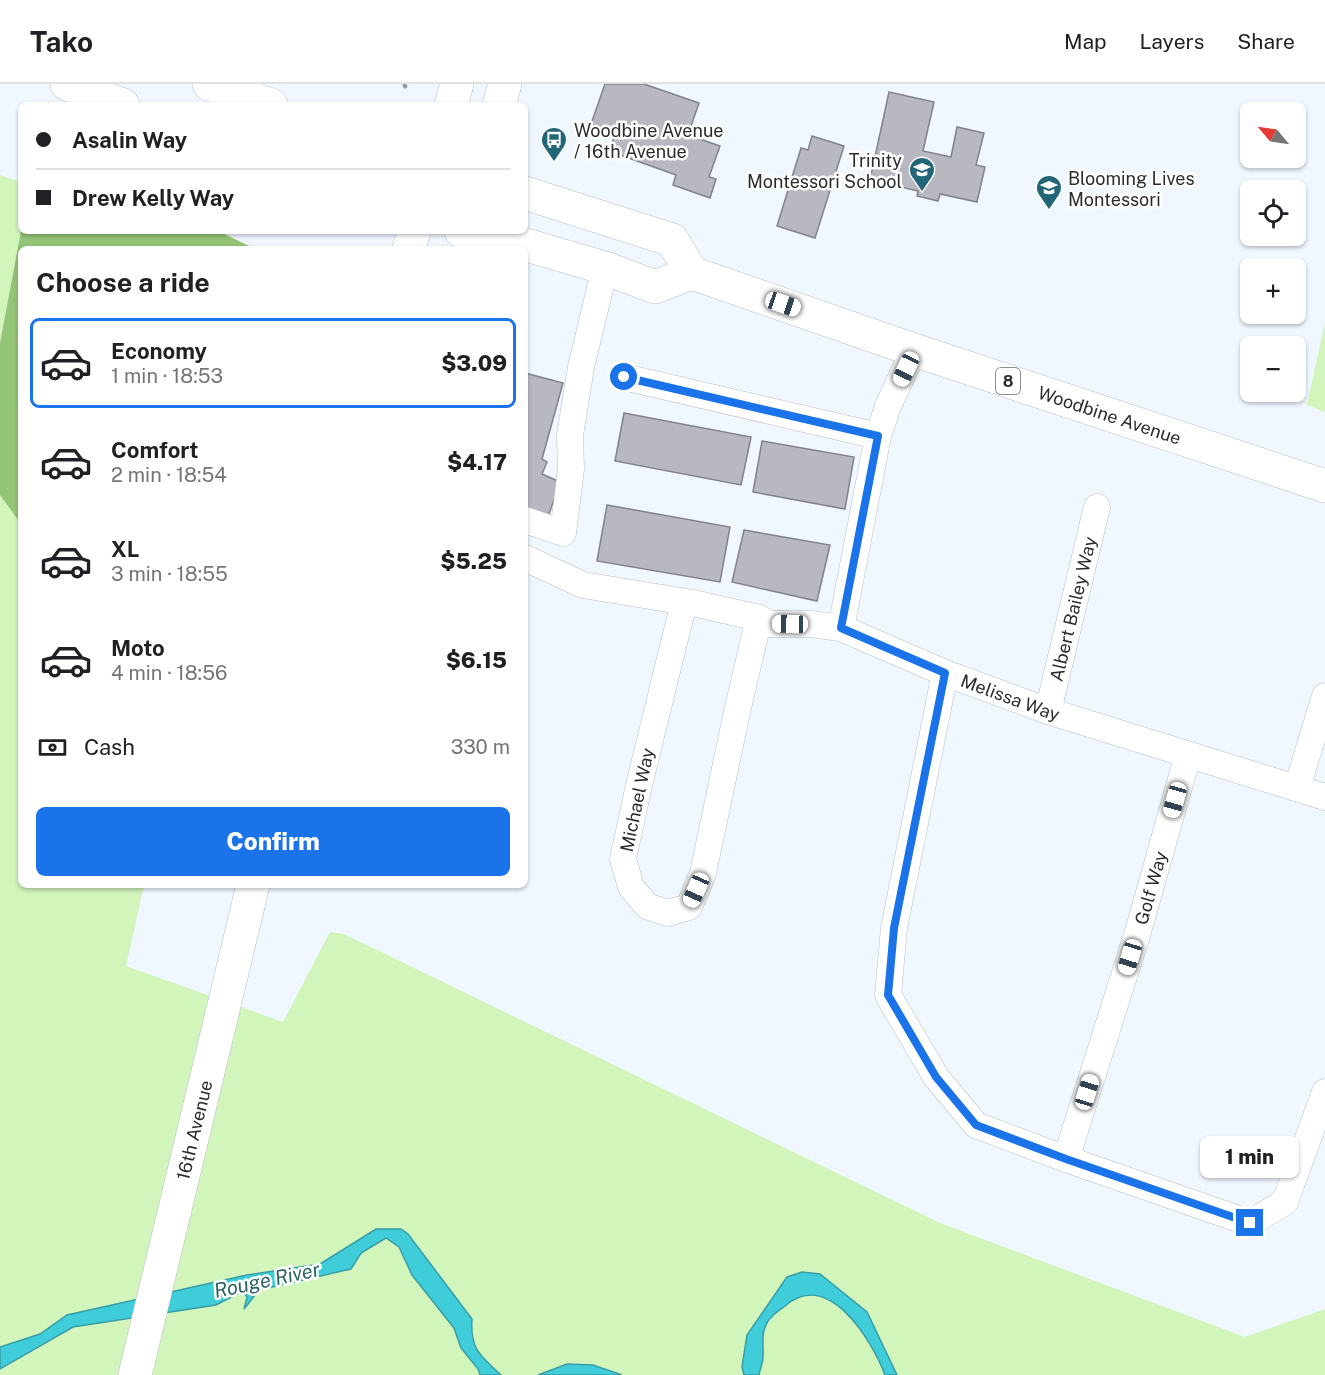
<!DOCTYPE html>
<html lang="en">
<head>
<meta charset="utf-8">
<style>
	body { margin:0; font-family:"Public Sans",sans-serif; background:#f6f6f6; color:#202124; height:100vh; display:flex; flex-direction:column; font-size:22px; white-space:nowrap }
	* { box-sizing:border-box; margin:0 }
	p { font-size:20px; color:#757577 }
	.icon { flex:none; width:33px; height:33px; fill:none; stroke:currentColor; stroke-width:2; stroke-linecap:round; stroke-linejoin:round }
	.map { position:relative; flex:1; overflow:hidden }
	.details { position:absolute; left:18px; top:162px; width:510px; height:642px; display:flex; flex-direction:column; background:#fff; border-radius:9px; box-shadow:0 2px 4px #0004 }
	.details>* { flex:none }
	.guide { position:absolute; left:18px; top:18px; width:510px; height:132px; border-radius:9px; box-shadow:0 2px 4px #0004; display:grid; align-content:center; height:132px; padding:0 18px; background:#fff }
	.needle { width:39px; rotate:299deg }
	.tools { position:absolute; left:1240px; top:18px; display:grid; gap:12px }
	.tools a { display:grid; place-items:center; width:66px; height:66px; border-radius:9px; background:#fff; box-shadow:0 2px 4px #0004; font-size:30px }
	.end { position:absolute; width:27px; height:27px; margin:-14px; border:8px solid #1a73e8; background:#fff; box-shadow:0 0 0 3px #fff }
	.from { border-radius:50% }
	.bubble { position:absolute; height:42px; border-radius:9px; background:#fff; box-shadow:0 2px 4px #0004; font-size:20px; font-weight:800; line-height:42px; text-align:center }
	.car { position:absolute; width:18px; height:36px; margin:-18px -9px; border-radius:8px; box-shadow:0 0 4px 2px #0007; background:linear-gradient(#fff 24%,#345 0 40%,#fff 0 76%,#345 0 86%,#fff 0) }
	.guide b { display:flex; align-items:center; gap:21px; height:57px; font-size:22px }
	.guide b+b { border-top:2px solid #e0e0e0 }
	.guide i { width:15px; height:15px; background:#202124 }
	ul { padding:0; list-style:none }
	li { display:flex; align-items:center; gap:18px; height:90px; margin:0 12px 9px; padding:0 6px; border:3px solid transparent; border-radius:9px }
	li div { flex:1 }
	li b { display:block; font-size:22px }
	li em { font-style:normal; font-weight:800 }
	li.current { border-color:#1a73e8 }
	li>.icon { width:54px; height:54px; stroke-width:1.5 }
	h2 { padding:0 18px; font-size:27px; line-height:72px }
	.pay { display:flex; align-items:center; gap:15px; height:66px; padding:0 18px; font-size:22px }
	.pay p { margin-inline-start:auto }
	.primary-button { display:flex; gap:12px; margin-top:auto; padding:12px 18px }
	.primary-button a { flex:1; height:69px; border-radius:9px; background:#1a73e8; color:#fff; font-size:24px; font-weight:800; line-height:69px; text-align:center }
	header { display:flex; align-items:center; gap:36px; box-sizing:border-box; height:84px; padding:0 30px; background:#fff; border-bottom:2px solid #e0e0e0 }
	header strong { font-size:28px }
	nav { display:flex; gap:33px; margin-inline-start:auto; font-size:21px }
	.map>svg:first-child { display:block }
	.green { fill:#d2f5bc }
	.forest { fill:#94c475 }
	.water { fill:#3fcdda; stroke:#399da7; stroke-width:1.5 }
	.building { fill:#b8b8c1; stroke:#82828a; stroke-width:1.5 }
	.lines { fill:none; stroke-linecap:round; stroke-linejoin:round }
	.minor-casing { stroke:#b8bfc5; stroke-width:27 }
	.major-casing { stroke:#b8bfc5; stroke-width:34 }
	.path { stroke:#93989c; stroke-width:4; stroke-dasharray:6 3; stroke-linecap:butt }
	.minor { stroke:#fff; stroke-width:26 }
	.major { stroke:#fff; stroke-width:33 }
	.route { stroke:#1a73e8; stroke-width:8 }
	.labels { text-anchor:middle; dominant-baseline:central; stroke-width:5; stroke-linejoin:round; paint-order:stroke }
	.shield { fill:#fff; stroke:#6a6c6d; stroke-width:1.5 }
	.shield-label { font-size:16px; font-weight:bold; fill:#2a2d2f }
	.poi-label { font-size:18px; fill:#2a2d2f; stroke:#fff; text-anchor:start }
	.street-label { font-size:18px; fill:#2a2d2f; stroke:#fff }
	.water-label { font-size:20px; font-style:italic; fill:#296167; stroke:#fff }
</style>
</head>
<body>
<header>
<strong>Tako</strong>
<nav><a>Map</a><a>Layers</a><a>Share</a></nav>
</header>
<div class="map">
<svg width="1325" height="1291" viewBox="0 0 1325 1291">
	<rect width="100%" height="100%" fill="#f0f7fe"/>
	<!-- green -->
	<path class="green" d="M0,91L21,98V147L0,259Z
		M1325,238V328L1307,321Z
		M0,411L21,440V801H144L126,882L283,938L330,848L344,850L940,1139L1245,1253L1325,1225V1291H0Z"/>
	<!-- forest -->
	<path class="forest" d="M21,147H218L249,162L251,165H21V440L0,411V259Z"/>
	<!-- water -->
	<path class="water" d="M376,1145H401L408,1150L472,1235C470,1265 480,1272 501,1291H480L478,1285L461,1264L454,1244L412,1191L399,1163L386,1154L361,1169L351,1185L259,1206L244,1225L247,1213L243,1207L216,1221L73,1243L0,1285V1263L40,1250L67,1231L247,1191L320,1180Z
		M802,1188L820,1190L867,1228L897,1291H885C872,1256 828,1184 785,1222C780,1226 772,1231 768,1237C760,1250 764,1259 763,1273C763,1279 760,1285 759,1291H744L742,1283L747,1251L787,1193Z
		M567,1280L593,1281L622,1291H538Z"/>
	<!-- building -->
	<path class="building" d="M605,0H644L699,19L688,51L720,62L709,93L716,95L710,114L673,101L676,91L609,67L616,48L591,40Z
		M889,8L934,18L923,67L951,73L957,43L984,49L976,81L985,83L977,118L940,110L938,117L917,112L918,107L870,96Z
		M812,52L844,62L815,154L777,142L801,64L808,66Z
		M525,289L563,299L542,375L547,378L542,390L560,398L547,436L525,429Z
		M624,329L751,353L741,401L615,377Z
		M762,357L854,373L845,425L753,408Z
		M607,421L730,443L720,498L597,477Z
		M744,446L830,461L817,517L732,498Z"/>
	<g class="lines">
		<defs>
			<g id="minor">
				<path d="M624,293L878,352"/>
				<path d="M525,436L563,449L571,385L570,351L581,283L605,184"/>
				<path id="s1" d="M525,474L583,501L693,519L759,534L769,540H811L841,544L945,589L1048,627L1325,713"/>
				<path d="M684,518L639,701L623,775L631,803L647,822L667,829L689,823L703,789L737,628L759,534"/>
				<path d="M841,544L878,352L888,322L914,266"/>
				<path d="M945,589L894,844L888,911L936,993L976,1041L1066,1075L1250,1139L1285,1118L1325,1008"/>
				<path id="s2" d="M1048,627L1097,423"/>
				<path d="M1297,704L1325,612"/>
				<path id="s3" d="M1066,1075L1137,851L1188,671"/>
			</g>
			<g id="major">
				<path d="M67,0L123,21"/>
				<path d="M209,0L271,21"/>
				<path d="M451,21L457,0"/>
				<path d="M499,21L505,0"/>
				<path id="s4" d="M525,109L672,156L692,189L914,266L1325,402"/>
				<path d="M461,147L499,153L605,184L655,203L692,189"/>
				<path d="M409,165L414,147"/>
				<path id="s5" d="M135,1291L253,801"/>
			</g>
		</defs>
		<!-- minor casing -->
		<use href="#minor" class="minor-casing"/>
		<!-- major casing -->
		<use href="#major" class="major-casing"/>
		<!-- path -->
		<path class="path" d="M404,0L406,4"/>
		<!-- minor -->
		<use href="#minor" class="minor"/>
		<!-- major -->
		<use href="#major" class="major"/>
	</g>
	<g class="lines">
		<!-- route -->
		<path class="route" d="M624,293L878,352L841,544L945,589L894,844L888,911L936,993L976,1041L1066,1075L1250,1139"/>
	</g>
	<!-- icons -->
	<defs>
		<symbol id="bus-pin" viewBox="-11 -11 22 30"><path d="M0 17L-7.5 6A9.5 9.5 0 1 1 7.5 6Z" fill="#216577" stroke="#fff"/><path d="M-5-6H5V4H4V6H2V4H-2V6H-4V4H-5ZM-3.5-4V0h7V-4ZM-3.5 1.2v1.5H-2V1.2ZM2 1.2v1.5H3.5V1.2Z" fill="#fff"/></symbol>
		<symbol id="school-pin" viewBox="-11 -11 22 30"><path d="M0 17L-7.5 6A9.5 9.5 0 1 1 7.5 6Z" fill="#216577" stroke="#fff"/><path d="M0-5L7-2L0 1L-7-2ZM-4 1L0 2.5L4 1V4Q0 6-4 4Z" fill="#fff"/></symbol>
	</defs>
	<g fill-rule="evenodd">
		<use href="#bus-pin" x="539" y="41" width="30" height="40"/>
		<use href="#school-pin" x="907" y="71" width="30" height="40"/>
		<use href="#school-pin" x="1034" y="89" width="30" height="40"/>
	</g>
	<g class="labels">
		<!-- shield labels -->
		<rect class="shield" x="996" y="284" width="24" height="26" rx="4.5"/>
		<g class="shield-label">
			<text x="1008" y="297">8</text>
		</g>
		<!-- poi labels -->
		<g class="poi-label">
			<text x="574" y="46">Woodbine Avenue<tspan x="574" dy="21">/ 16th Avenue</tspan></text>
			<text x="902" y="76" text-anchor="end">Trinity<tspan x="902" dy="21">Montessori School</tspan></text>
			<text x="1068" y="94">Blooming Lives<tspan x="1068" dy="21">Montessori</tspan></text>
		</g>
		<!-- street labels -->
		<g class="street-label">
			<text stroke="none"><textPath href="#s4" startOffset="634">Woodbine Avenue</textPath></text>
			<text stroke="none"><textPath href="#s2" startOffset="105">Albert Bailey Way</textPath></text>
			<text stroke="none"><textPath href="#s1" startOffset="510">Melissa Way</textPath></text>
			<text transform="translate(637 716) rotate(-78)">Michael Way</text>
			<text stroke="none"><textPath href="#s3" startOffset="284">Golf Way</textPath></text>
			<text stroke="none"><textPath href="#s5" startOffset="252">16th Avenue</textPath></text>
		</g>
		<!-- water labels -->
		<g class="water-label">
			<text transform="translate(267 1196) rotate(-12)">Rouge River</text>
		</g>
	</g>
</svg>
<div class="tools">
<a><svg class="needle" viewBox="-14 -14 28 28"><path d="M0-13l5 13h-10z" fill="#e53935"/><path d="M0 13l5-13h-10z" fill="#757577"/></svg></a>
<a><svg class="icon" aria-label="locate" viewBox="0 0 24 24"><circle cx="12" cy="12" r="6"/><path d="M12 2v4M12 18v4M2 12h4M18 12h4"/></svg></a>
<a>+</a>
<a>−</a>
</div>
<i class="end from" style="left:624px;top:293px"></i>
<i class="end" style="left:1250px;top:1139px"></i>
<div class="bubble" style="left:1200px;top:1052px;width:99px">1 min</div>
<i class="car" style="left:783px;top:220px;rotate:109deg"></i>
<i class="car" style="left:906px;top:285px;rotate:205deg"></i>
<i class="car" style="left:790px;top:540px;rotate:271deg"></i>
<i class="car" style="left:1175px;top:716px;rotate:196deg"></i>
<i class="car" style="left:696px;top:806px;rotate:204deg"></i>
<i class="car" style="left:1130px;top:873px;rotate:197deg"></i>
<i class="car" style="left:1087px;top:1008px;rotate:17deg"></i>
<div class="guide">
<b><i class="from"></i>Asalin Way</b>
<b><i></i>Drew Kelly Way</b>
</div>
<section class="details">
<h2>Choose a ride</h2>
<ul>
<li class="current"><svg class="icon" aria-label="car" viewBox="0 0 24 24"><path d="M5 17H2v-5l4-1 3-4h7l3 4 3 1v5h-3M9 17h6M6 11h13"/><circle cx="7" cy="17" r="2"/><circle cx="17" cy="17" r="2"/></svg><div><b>Economy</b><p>1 min · 18:53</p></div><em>$3.09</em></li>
<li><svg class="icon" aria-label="car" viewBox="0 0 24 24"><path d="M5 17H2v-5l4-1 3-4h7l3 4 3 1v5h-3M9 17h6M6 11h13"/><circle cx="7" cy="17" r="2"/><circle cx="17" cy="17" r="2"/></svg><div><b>Comfort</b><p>2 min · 18:54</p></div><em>$4.17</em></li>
<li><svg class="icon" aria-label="car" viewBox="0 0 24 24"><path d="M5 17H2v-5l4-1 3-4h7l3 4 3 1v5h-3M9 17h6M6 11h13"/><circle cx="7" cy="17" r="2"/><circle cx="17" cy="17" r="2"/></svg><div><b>XL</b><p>3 min · 18:55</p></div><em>$5.25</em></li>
<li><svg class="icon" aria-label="car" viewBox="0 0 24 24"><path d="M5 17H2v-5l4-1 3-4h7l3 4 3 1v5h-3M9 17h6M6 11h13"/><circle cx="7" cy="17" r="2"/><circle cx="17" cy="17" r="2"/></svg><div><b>Moto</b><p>4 min · 18:56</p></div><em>$6.15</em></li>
</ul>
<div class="pay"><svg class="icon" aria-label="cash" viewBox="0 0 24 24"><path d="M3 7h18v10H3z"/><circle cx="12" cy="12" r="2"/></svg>Cash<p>330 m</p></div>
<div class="primary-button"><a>Confirm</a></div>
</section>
</div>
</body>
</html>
